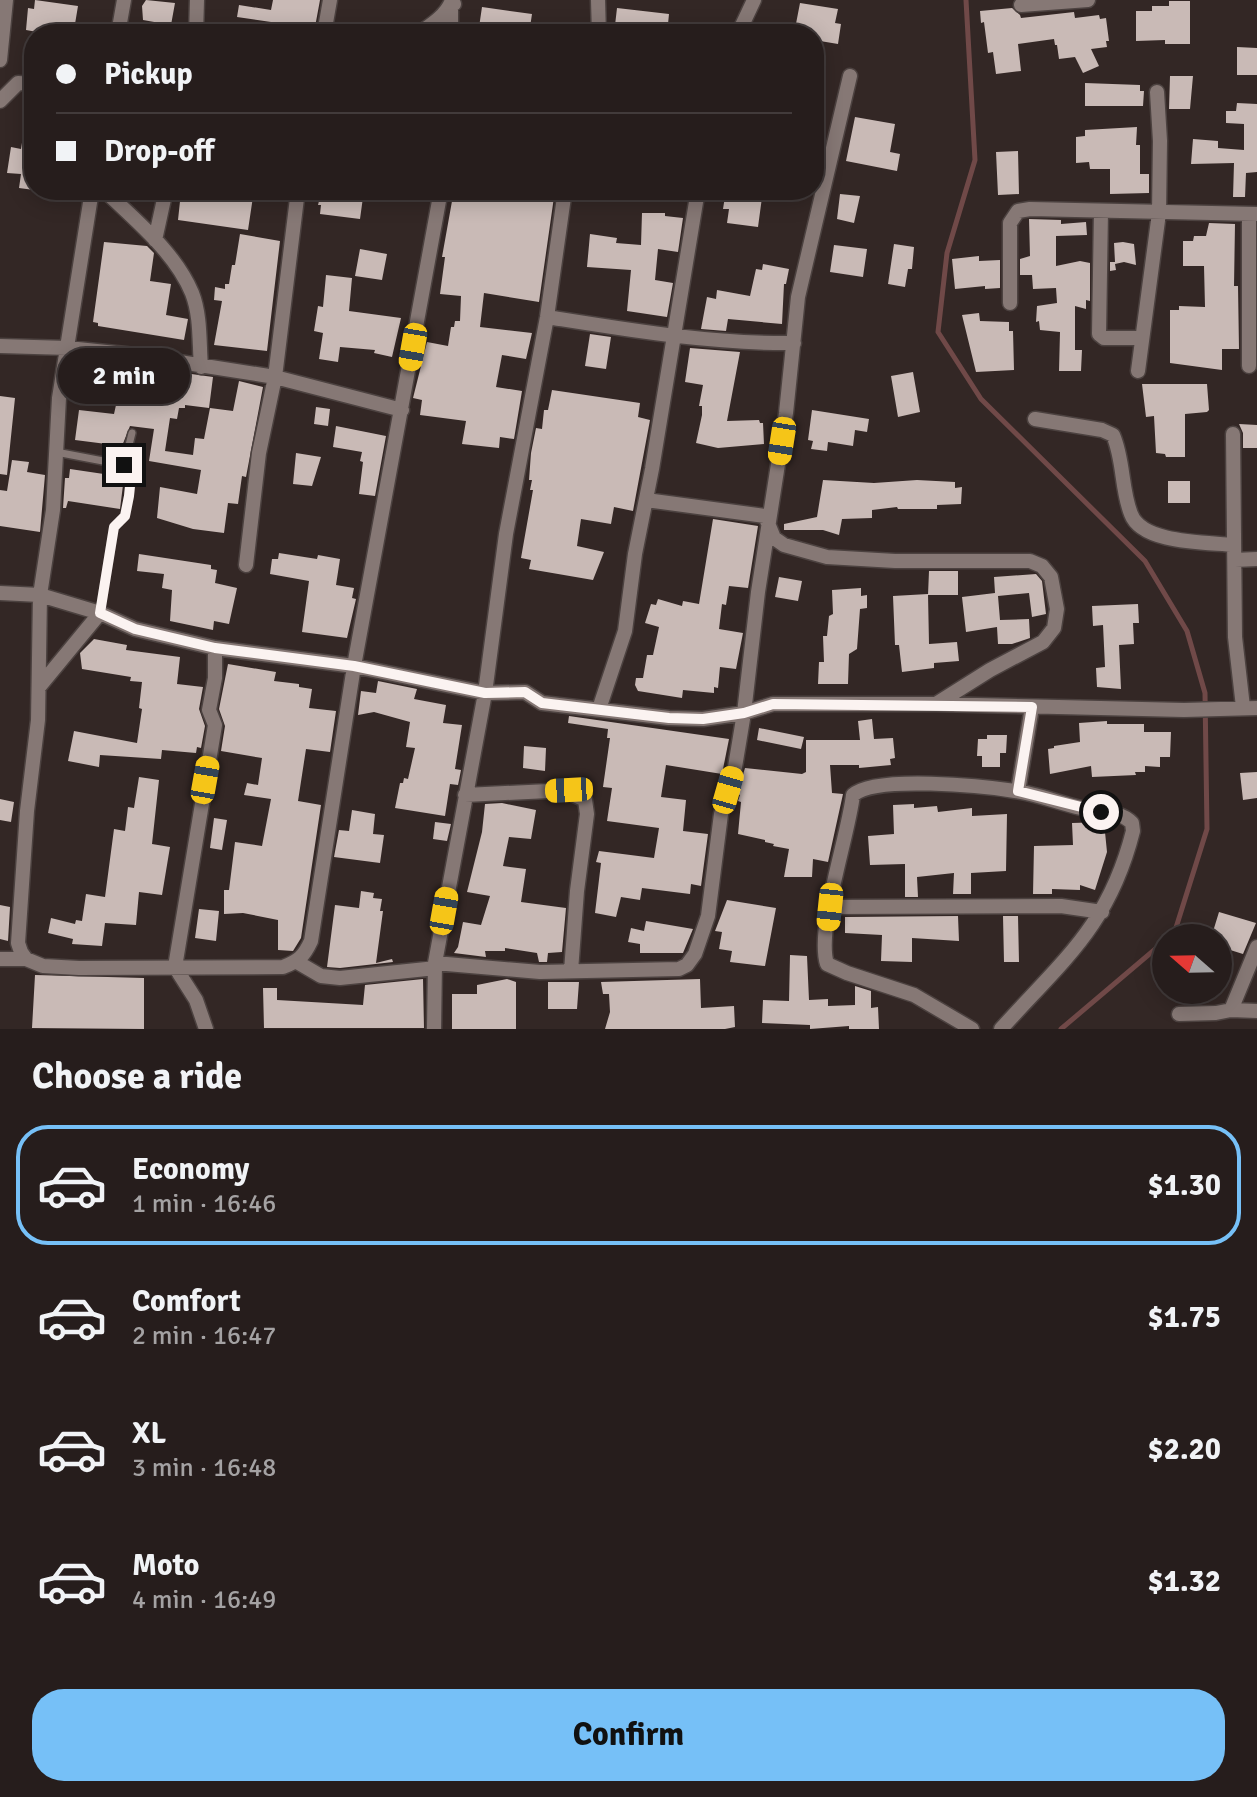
<!DOCTYPE html>
<html lang="en">
<head>
<meta charset="utf-8">
<style>
	body { margin:0; font-family:Signika,sans-serif; background:#2e2625; color:#f1f3f6; height:100vh; display:flex; flex-direction:column; font-size:30px; white-space:nowrap }
	* { box-sizing:border-box; margin:0 }
	p { font-size:26px; color:#a4a2a3 }
	.icon { flex:none; width:44px; height:44px; fill:none; stroke:currentColor; stroke-width:2; stroke-linecap:round; stroke-linejoin:round }
	.map { position:relative; height:1029px; overflow:hidden }
	.panel { display:flex; flex-direction:column; background:#261d1c; flex:1 }
	.panel>* { flex:none }
	.guide { position:absolute; left:24px; top:24px; width:800px; height:176px; border-radius:32px; box-shadow:0 4px 20px #0003,0 0 0 2px #423b3b; display:grid; align-content:center; height:176px; padding:0 32px; background:#261d1c }
	.needle { width:52px; rotate:290deg }
	.controls { position:absolute; left:1152px; top:924px; display:grid; gap:16px }
	.controls a { display:grid; place-items:center; width:80px; height:80px; border-radius:50%; background:#261d1c; box-shadow:0 4px 20px #0003,0 0 0 2px #423b3b; font-size:40px }
	.end { position:absolute; width:36px; height:36px; margin:-18px; border:10px solid #fbf3f1; background:#111; box-shadow:0 0 0 4px #111 }
	.from { border-radius:50% }
	.bubble { position:absolute; height:56px; border-radius:28px; background:#261d1c; box-shadow:0 4px 20px #0003,0 0 0 2px #423b3b; font-size:26px; font-weight:800; line-height:56px; text-align:center }
	.car { position:absolute; width:24px; height:48px; margin:-24px -12px; border-radius:10px; box-shadow:0 0 6px 2px #0007; background:linear-gradient(#f5c518 24%,#345 0 40%,#f5c518 0 76%,#345 0 86%,#f5c518 0) }
	.guide b { display:flex; align-items:center; gap:28px; height:76px; font-size:30px }
	.guide b+b { border-top:2px solid #423b3b }
	.guide i { width:20px; height:20px; background:#f1f3f6 }
	ul { padding:0; list-style:none }
	li { display:flex; align-items:center; gap:24px; height:120px; margin:0 16px 12px; padding:0 16px; border:4px solid transparent; border-radius:32px }
	li div { flex:1 }
	li b { display:block; font-size:30px }
	li em { font-style:normal; font-weight:800 }
	li.on { border-color:#76c0f7 }
	li>.icon { width:72px; height:72px; stroke-width:1.5 }
	h2 { padding:0 32px; font-size:36px; line-height:96px }
	.action { display:flex; gap:16px; margin-top:auto; padding:16px 32px }
	.action a { flex:1; height:92px; border-radius:32px; background:#76c0f7; color:#111; font-size:32px; font-weight:800; line-height:92px; text-align:center }
	.map>svg:first-child { display:block }
	.lines { fill:none; stroke-linecap:round; stroke-linejoin:round }
	.stream { stroke:#704948; stroke-width:5 }
	.building { fill:#c9bab6 }
	.service-casing { stroke:#4c4240; stroke-width:10 }
	.minor-casing { stroke:#4c4240; stroke-width:17 }
	.service { stroke:#867875; stroke-width:7 }
	.minor { stroke:#867875; stroke-width:14 }
	.route { stroke:#fbf3f1; stroke-width:10 }
</style>
</head>
<body>
<div class="map">
<svg width="1257" height="1029" viewBox="0 0 1257 1029">
	<rect width="100%" height="100%" fill="#332725"/>
	<g class="lines">
		<!-- stream -->
		<path class="stream" d="M966,0L975,160L947,253L938,332L981,399L1145,561L1187,631L1205,693L1207,829L1174,934L1168,938
			M1061,1029L1166,940"/>
	</g>
	<!-- building -->
	<path class="building" d="M35,0L78,6L75,24L61,22L60,30L48,29V34L26,30L28,8L34,9Z
		M146,0L175,3L171,25L143,20L142,6Z
		M273,0H320L315,27L287,24L286,34H269L271,22L237,17L239,5L271,10Z
		M1169,1H1190V44H1165V40L1136,41V11H1152V6H1169Z
		M800,3L838,9L835,23L841,24L838,44L814,40V34H794Z
		M482,7L532,14L529,34H478Z
		M617,8L669,14L667,34H614Z
		M1012,8L1020,15L1021,18L1074,12L1075,18L1099,15L1100,19L1106,18L1109,41H1106L1107,47L1091,49L1099,66L1083,73L1075,57L1059,59L1057,45H1055L1054,39L1018,44L1021,71L996,74L993,52L988,53L984,22L981,23L980,11Z
		M1237,47L1257,48V75H1237Z
		M1170,76H1193L1190,109H1169Z
		M1085,83L1140,85V91H1144L1143,106H1085Z
		M1237,103L1257,104V172L1246,173L1245,197H1233L1234,163L1191,164L1193,139L1218,141V148L1244,150V124L1226,123V111H1236Z
		M27,111H34V190L19,188L21,174L7,173L11,147L21,149Z
		M855,117L895,124L890,152L900,154L897,171L846,161Z
		M1137,127L1136,145H1140V174H1149V193L1110,194V169H1090L1089,162L1076,163V137L1085,136V130Z
		M1018,151L1019,194L998,195L996,152Z
		M239,190H254L248,230L178,220L181,192L238,199Z
		M308,190H364L360,219L320,214L321,205H318L319,201L307,199Z
		M454,190H555L539,302L484,293L480,327L532,333L526,359L502,355L496,387L522,391L514,439L500,437L499,448L462,444L466,421L420,415L422,400L413,398L427,342L448,346L451,327H454L455,321H460L461,296L440,294L445,257H442Z
		M726,190H763L758,227L727,223L729,209H723Z
		M840,194L860,196L854,223L837,219Z
		M642,213H665V216L683,218L678,252L658,249L655,280L673,283L667,317L627,311L631,270L587,267L590,234L617,238L616,243L641,245Z
		M1029,219L1061,220V224L1086,222L1087,235L1056,236V266L1080,261L1090,263V301L1086,300V309L1075,306V350H1082L1081,371H1059L1060,332L1040,330L1039,321L1036,322L1037,306L1057,303L1056,288L1033,289L1032,275H1020V259L1030,256Z
		M1209,223L1235,224L1234,286H1238L1239,349H1222V370L1170,363V310H1179V306L1205,307L1204,266H1183V241H1193L1194,236H1206Z
		M240,234L280,241L267,351L214,345L222,301L214,300L215,287L225,289V284H229L232,265H235Z
		M104,242L147,246L154,253L150,281L171,284L166,315L188,319L184,340L98,326V323L93,322Z
		M1123,242L1134,244L1136,265L1124,262L1115,264L1116,270L1110,271V262H1115L1114,243Z
		M894,244L914,247L912,269H908L905,287L888,284Z
		M834,245L867,249L863,277L830,272Z
		M360,249L387,254L382,280L355,276Z
		M979,256V261L1000,260V288L985,289V286L955,289L952,259Z
		M763,264L789,269L786,284H784L782,324L728,319L726,331L701,329L707,297L716,299L717,290L750,296L756,269L762,270Z
		M326,275L352,278L349,311L401,318L392,357L374,353L375,350L340,347L338,362L319,359L323,333L314,331L318,306L323,307Z
		M979,313L980,321L1009,322V331H1013L1014,370L976,372L962,315Z
		M590,334L611,337L606,369L585,366Z
		M690,348L740,352L727,421L759,420L760,423H763L764,444L718,448L696,443L702,415V406H699L703,385L685,382Z
		M98,361L213,377L209,408L185,405V408H179L177,419L170,418L165,451L193,455L195,438L204,439L210,408L233,411L239,381L263,387L246,477L242,476L238,504L228,503L224,533L193,529L157,518L160,487L197,494L201,470L149,461L154,429L130,426L122,446L75,440L79,410L114,414L120,387L94,382Z
		M913,372L920,412L898,417L891,376Z
		M1142,384H1207L1209,410L1207,412L1185,414V457H1166L1165,454L1156,453L1154,416L1146,417Z
		M552,390L640,403L638,417L650,420L633,511L614,507L611,524L581,519L577,546L604,552L593,580L529,569L531,560L521,558L533,490H530L532,480H529L531,453L536,428L542,429L544,410H548Z
		M0,396L15,398L7,475L0,474Z
		M316,407L330,409L328,426L314,424Z
		M812,410L869,419L867,432L855,430L853,446L828,442L827,451L811,449L813,441L808,440Z
		M1239,424L1257,425V448H1243V433Z
		M336,426L386,436L375,496L359,494L363,462L360,461L362,452L333,447Z
		M296,453L321,457L312,486L293,484Z
		M12,460L29,462L27,472L45,475L40,532L0,526V490L7,491Z
		M70,469L124,477L120,509L68,501L66,508H63L65,478H69Z
		M823,480L874,483L917,480L955,482V488L962,487L961,504L937,505V509H898L897,507L872,510V518L842,519L839,535L823,530H784V524L817,517Z
		M1168,481H1190V503H1168Z
		M713,519L758,526L748,588L729,586L726,605L722,604L719,629L743,633L736,669L720,667L718,688L714,687V693L683,690L682,698L638,691L635,685L636,678H643L647,655H653L659,627L645,623L651,604L656,605L658,599L682,606L683,601L699,604Z
		M279,553L317,559L318,555L340,559L336,585L354,588L352,598L356,599L347,638L302,632L309,581L270,574L272,559H278Z
		M139,554L211,565V569L217,570L215,583L237,588L229,624L214,621L213,630L170,621L172,590L162,588L164,574L137,571Z
		M929,571H958V595H928Z
		M1036,574L1042,581L1046,614L1032,617L1029,593L998,596L1000,620L1029,619L1030,638L1012,644H998L997,627L966,632L962,597L995,593L994,577Z
		M779,577L802,581L798,601L775,597Z
		M861,588V596L867,595V608L860,609L857,649L849,654L848,684H818L819,662H824L823,636H827L829,616L833,614L832,590Z
		M928,594L929,644L957,642L959,661L934,663V668L902,672L899,645H895L893,596Z
		M1138,604L1139,623H1133L1134,644L1119,645L1121,689L1097,687L1096,668L1105,667L1103,625L1093,626L1092,606Z
		M94,639L127,645L126,650L180,657L177,684L203,687L199,709L205,726L201,748L197,747L196,753L162,750L161,759L100,755L99,767L68,761L74,731L137,743L142,709L139,708L142,682L130,681L131,677L82,669L80,653Z
		M228,664L276,672L274,681L299,684V687L312,689L309,708L336,711L330,752L306,749L298,801L321,805L301,938L293,951L278,950V920L243,913L224,914V890H229L235,842L262,846L271,799L244,795L247,783L258,785L262,758L221,751L225,726L219,709Z
		M378,681L417,689L414,699L446,705L443,723L462,725L455,769L461,770L458,785L450,784L445,816L395,808L400,783H403L404,778L408,779L415,748L406,747L410,722L374,712L358,715L361,691L376,693Z
		M569,716L729,739L722,774L666,765L661,797L686,800L683,831L708,834L701,886L691,884L690,894L642,888L640,900L621,897L616,917L595,913L601,863L596,862L599,851L654,858L659,828L607,821L612,788L603,787L610,738H607L608,729L568,723Z
		M872,719L874,739L893,738L895,758L890,759L891,765L859,768V765H830L832,793L843,794L828,862L813,859L812,877H784L789,849L773,846L774,844L765,842V840L738,834L741,802L738,801L740,795L737,794L745,768L802,774L806,772V740H860L858,721Z
		M1107,721V724H1144V732H1171L1170,757H1160V767L1145,766V772H1135L1136,775L1092,777L1091,766L1050,774L1048,749L1054,748V746L1080,742L1079,723Z
		M759,728L804,737L801,749L757,740Z
		M987,735H1007L1006,753H1000V767H982V756H977L978,739H987Z
		M524,746L546,748L545,771L523,768Z
		M1257,772V798L1243,800L1240,773Z
		M139,777L159,780L152,844L170,847L162,895L139,892L136,925L105,923L102,946L72,944L73,939L48,933L51,918L75,924L76,920L82,921L86,894L105,897L114,829L125,831L128,807L134,808Z
		M0,799L14,802L11,822L0,820Z
		M502,803L536,810L531,839L509,837L503,866L526,869L521,902L566,908L562,952L548,953L547,962H539L537,953L505,948V951H485L486,957L454,953L458,947L463,922L481,925L490,896L467,892L482,832L485,804Z
		M914,804V808L937,806L938,812L972,808V816L1007,814L1006,871L971,873V894H953L954,873L917,877L918,897H905V864L870,865L868,836L894,834L893,805Z
		M352,810L375,814L373,834L384,835L380,863L334,857L339,830L349,831Z
		M214,818L227,820L222,850L210,848Z
		M435,822L451,824L447,841L433,839Z
		M1104,822L1107,852L1095,890L1080,885V890L1052,889V894H1033L1034,846L1073,845L1072,823Z
		M361,891L374,893L373,898L382,899L380,911H383L376,963L392,959L393,962L340,968L327,967L335,905L359,908Z
		M727,900L776,908L765,966L730,962L732,951L719,949L722,932L715,931Z
		M0,905L10,907L8,941L0,939Z
		M199,909L219,911L216,941L195,938Z
		M1219,912L1256,923L1243,954L1227,949L1228,946L1218,943V938H1211Z
		M958,916L959,941L912,938V962L881,961L882,935L845,933V917Z
		M1003,916H1018L1019,962H1004Z
		M646,921L693,929L683,953H640V944L628,942L631,928L644,931Z
		M790,955L807,956L809,1000L828,999V1006L855,1005V986L871,991V1008L878,1007L879,1029H849V1026L810,1029V1025L762,1023L763,1000L789,1001Z
		M35,975L144,978V1029L32,1028Z
		M423,979L424,1028H264L263,988H277V1000L363,1005L365,985Z
		M507,979L516,982V1029H452V994H477V985Z
		M700,979L701,1008L734,1006L735,1027L725,1029H605L610,1012L609,994H603L601,982Z
		M548,982H579L577,1009H548Z"/>
	<g class="lines">
		<defs>
			<path id="service" d="M56,452L124,465
				M100,613L114,527L125,516L129,496L131,476L124,465L132,433"/>
			<path id="minor" d="M598,0L599,34
				M1021,5L1088,0
				M118,34L124,0
				M196,34L197,0
				M324,34L330,0
				M418,34C431,25 447,15 452,0
				M451,34V5L454,4
				M738,34L754,0
				M0,60L6,0
				M0,101L18,83L34,84
				M104,190C135,220 175,252 192,293C201,316 199,343 201,367
				M1101,211L1099,334L1104,338H1142
				M155,240L166,190
				M1010,303V223L1018,211L1030,209L1257,214
				M547,317C629,330 711,344 794,343
				M0,346L68,348L135,355L275,377L402,410
				M1249,366V214
				M1138,371L1159,213L1160,141L1157,92
				M1035,419L1102,430L1113,435C1124,460 1121,489 1131,514C1142,544 1207,542 1234,545
				M1233,434L1235,637L1243,707
				M646,500L765,516L774,538L784,545L827,557L895,561H1030L1042,566L1051,577L1057,609L1054,628L1043,642L990,670L936,704
				M1235,560L1257,559
				M246,565L259,453L275,377L298,190
				M0,593L40,595L100,613L135,629L215,648L354,666L485,693L525,692L542,703L669,718L703,719L744,713L773,704H936L1184,710L1257,708
				M39,687L100,613
				M599,709L625,631L635,554L652,469L698,190
				M1018,791L1032,707
				M465,795L569,790L572,794L585,800L587,814L577,891L571,971
				M830,907L1061,906L1102,912
				M0,959H26L43,966L79,968L283,967C299,961 304,956 311,941L354,666L441,190
				M26,959L21,952L18,943L27,811L38,720L40,595L53,510L59,398L92,190
				M297,962L321,976L340,978L436,968
				M435,963L540,972L679,969L687,965L695,954L708,916L721,814L735,767L744,713L758,592L786,413L798,297L850,76
				M1231,1010L1257,1011
				M1179,1014L1216,1013L1231,1010L1257,947
				M206,1029L196,1000L175,967L215,725L209,710L215,678V648
				M434,1029L435,963L485,693L506,534L547,317L565,190
				M972,1029L914,995L847,973L827,964C816,929 848,837 853,795C875,775 984,786 1015,791C1037,794 1059,803 1081,808C1097,812 1120,810 1132,823L1133,831C1109,926 1063,960 1001,1029"/>
		</defs>
		<!-- service casing -->
		<use href="#service" class="service-casing"/>
		<!-- minor casing -->
		<use href="#minor" class="minor-casing"/>
		<!-- service -->
		<use href="#service" class="service"/>
		<!-- minor -->
		<use href="#minor" class="minor"/>
	</g>
	<g class="lines">
		<!-- route -->
		<path class="route" d="M124,465L131,476L129,496L125,516L114,527L100,613L135,629L215,648L354,666L485,693L525,692L542,703L669,718L703,719L744,713L773,704L1032,707L1018,791L1101,812"/>
	</g>
</svg>
<div class="controls">
<a><svg class="needle" viewBox="-14 -14 28 28"><path d="M0-13l5 13h-10z" fill="#e53935"/><path d="M0 13l5-13h-10z" fill="#a4a2a3"/></svg></a>
</div>
<i class="end from" style="left:1101px;top:812px"></i>
<i class="end" style="left:124px;top:465px"></i>
<div class="bubble" style="left:58px;top:348px;width:132px">2 min</div>
<i class="car" style="left:413px;top:347px;rotate:190deg"></i>
<i class="car" style="left:782px;top:441px;rotate:189deg"></i>
<i class="car" style="left:205px;top:780px;rotate:10deg"></i>
<i class="car" style="left:569px;top:790px;rotate:267deg"></i>
<i class="car" style="left:728px;top:790px;rotate:16deg"></i>
<i class="car" style="left:830px;top:907px;rotate:186deg"></i>
<i class="car" style="left:444px;top:911px;rotate:10deg"></i>
<div class="guide">
<b><i class="from"></i>Pickup</b>
<b><i></i>Drop-off</b>
</div>
</div>
<section class="panel">
<h2>Choose a ride</h2>
<ul>
<li class="on"><svg class="icon" aria-label="car" viewBox="0 0 24 24"><path d="M5 17H2v-5l4-1 3-4h7l3 4 3 1v5h-3M9 17h6M6 11h13"/><circle cx="7" cy="17" r="2"/><circle cx="17" cy="17" r="2"/></svg><div><b>Economy</b><p>1 min · 16:46</p></div><em>$1.30</em></li>
<li><svg class="icon" aria-label="car" viewBox="0 0 24 24"><path d="M5 17H2v-5l4-1 3-4h7l3 4 3 1v5h-3M9 17h6M6 11h13"/><circle cx="7" cy="17" r="2"/><circle cx="17" cy="17" r="2"/></svg><div><b>Comfort</b><p>2 min · 16:47</p></div><em>$1.75</em></li>
<li><svg class="icon" aria-label="car" viewBox="0 0 24 24"><path d="M5 17H2v-5l4-1 3-4h7l3 4 3 1v5h-3M9 17h6M6 11h13"/><circle cx="7" cy="17" r="2"/><circle cx="17" cy="17" r="2"/></svg><div><b>XL</b><p>3 min · 16:48</p></div><em>$2.20</em></li>
<li><svg class="icon" aria-label="car" viewBox="0 0 24 24"><path d="M5 17H2v-5l4-1 3-4h7l3 4 3 1v5h-3M9 17h6M6 11h13"/><circle cx="7" cy="17" r="2"/><circle cx="17" cy="17" r="2"/></svg><div><b>Moto</b><p>4 min · 16:49</p></div><em>$1.32</em></li>
</ul>
<div class="action"><a>Confirm</a></div>
</section>
</body>
</html>
